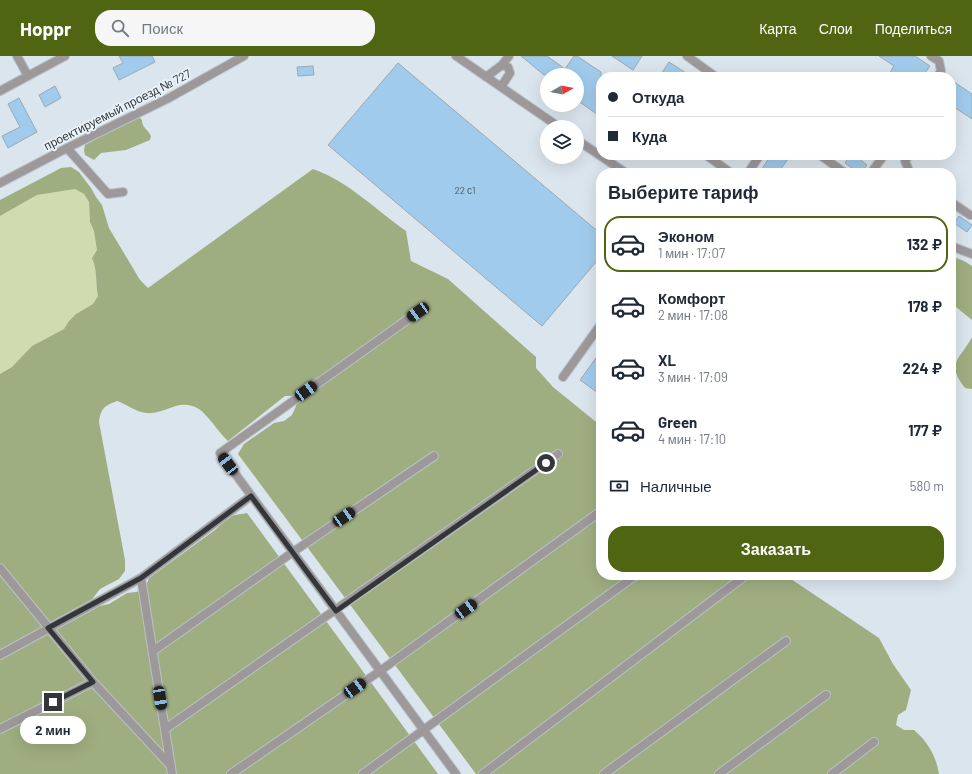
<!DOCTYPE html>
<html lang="ru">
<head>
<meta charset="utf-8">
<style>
	body { margin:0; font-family:Barlow,sans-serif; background:#f6f6f7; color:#1f2937; height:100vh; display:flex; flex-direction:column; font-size:15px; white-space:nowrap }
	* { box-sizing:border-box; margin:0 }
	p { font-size:13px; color:#747a83 }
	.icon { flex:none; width:22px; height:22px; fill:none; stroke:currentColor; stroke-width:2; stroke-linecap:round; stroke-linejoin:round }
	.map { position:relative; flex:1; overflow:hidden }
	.side { position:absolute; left:596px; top:112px; width:360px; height:412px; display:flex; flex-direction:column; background:#fff; border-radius:16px; box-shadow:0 4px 16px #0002 }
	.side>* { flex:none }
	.top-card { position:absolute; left:596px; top:16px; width:360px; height:88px; border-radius:16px; box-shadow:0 4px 16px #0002; display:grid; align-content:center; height:88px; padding:0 12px; background:#fff }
	.needle { width:26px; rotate:81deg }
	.controls { position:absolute; left:540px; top:12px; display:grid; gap:8px }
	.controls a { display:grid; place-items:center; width:44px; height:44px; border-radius:50%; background:#fff; box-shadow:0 4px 16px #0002; font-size:20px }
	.end { position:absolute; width:18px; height:18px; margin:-9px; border:5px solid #33373a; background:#fff; box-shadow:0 0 0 2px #fff }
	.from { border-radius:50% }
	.bubble { position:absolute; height:28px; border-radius:14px; background:#fff; box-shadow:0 4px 16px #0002; font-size:13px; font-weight:700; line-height:28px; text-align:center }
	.car { position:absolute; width:12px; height:24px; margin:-12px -6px; border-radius:5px; box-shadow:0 0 3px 1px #0007; background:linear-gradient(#222 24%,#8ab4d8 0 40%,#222 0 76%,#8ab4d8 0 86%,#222 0) }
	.top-card b { display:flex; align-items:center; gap:14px; height:38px; font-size:15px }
	.top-card b+b { border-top:1px solid #e0e1e3 }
	.top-card i { width:10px; height:10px; background:#1f2937 }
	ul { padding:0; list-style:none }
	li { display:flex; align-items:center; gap:12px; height:56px; margin:0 8px 6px; padding:0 4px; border:2px solid transparent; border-radius:16px }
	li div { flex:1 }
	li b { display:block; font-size:15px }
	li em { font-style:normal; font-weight:700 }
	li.current { border-color:#4f6511 }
	li>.icon { width:36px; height:36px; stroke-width:1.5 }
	h2 { padding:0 12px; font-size:18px; line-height:48px }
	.pay { display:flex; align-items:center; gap:10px; height:44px; padding:0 12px; font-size:15px }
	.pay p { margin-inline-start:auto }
	.button { display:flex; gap:8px; margin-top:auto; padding:8px 12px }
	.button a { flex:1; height:46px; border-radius:16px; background:#4f6511; color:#fff; font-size:16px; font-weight:700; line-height:46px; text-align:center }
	header { display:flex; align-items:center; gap:24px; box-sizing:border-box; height:56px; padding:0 20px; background:#4f6511; color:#fff }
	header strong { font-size:19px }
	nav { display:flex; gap:22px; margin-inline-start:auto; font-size:14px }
	.search { width:280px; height:36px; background:#f6f6f7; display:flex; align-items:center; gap:10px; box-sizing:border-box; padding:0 14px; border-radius:16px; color:#747a83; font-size:15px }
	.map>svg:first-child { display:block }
	.green { fill:#cedcb0 }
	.forest { fill:#9fae81 }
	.building { fill:#a1cbec; stroke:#9ea8af }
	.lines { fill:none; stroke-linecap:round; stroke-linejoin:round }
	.minor-casing { stroke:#b9c2c9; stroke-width:10 }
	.minor { stroke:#9d9899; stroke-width:8 }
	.route { stroke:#33373a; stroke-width:5 }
	.labels { text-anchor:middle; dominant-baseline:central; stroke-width:3.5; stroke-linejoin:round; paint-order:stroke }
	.number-label { font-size:10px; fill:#4e5c66 }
	.street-label { font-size:12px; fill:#33373a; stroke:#e9f3fb }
</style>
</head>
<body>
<header>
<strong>Hoppr</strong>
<div class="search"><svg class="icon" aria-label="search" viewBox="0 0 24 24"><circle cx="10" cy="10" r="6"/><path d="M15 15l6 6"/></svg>Поиск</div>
<nav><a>Карта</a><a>Слои</a><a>Поделиться</a></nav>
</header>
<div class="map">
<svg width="972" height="718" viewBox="0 0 972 718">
	<rect width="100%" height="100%" fill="#dbe5ed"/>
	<!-- green -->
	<path class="green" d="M75,133L84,138L89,146L90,166L94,175L97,194L92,202C98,217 95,225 98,240L93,248L76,258L69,265L64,273L32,290L12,311L0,318V160L37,139Z"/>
	<!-- forest -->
	<path class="forest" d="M138,60L142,64C142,72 148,73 151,80L150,84L126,94L101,97L94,104L85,99L84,94L85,89Z
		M71,111L79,116L91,132L96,141L102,149L109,172L140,224L148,232L313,113C348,125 376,154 406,175L411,205L448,223L536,301V312L553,331L601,370V519H785L879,582L893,608L911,634L906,654L898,659L896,669L904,674H914C928,686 936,700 939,718H476L238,398L244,388L274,367L284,365L292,359L296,350L295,340H285L228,385C219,377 208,359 199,353C178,341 166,359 146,357C136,356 126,348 117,345C104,350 101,352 99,366L125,504V515L119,523L100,533L93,542L100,550L109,548L127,537L136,536L145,532L149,522L215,474L229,460L247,457L438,718H0V318L12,311L32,290L64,273L69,265L76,258L93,248L98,240C95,225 98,217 92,202L97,194L94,175L90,166L89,146L84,138L75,133L37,139L0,160V144L61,112Z
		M951,200L964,205L972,210V264L951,247Z
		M972,281V333L965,332C945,306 960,304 972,281Z"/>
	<!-- building -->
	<path class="building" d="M119,0H152L155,6L119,24L113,12L123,7Z
		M521,0H547L565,13L574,0H577L601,16V61L577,44V19H544Z
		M612,0H642L633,14Z
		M879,0H915L930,10L922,21H892L889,18L894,10Z
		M669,6L692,21H665L661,18Z
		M398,7L601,178V200L542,270L328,89Z
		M313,10L314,19L298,20L297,11Z
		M951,24L972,38V63L951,49Z
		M55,30L61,42L45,51L39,39Z
		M19,42L37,76L8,92L2,80L20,71L8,48Z
		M771,99H782L788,103L778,117H766L761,114Z
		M850,99H854L867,109L861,117H859L845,107Z
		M959,160L972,169L967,176L954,167Z
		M601,295V339L580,324Z"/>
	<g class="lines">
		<defs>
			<path id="minor" d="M17,0L28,20
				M456,0L559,71
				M687,0L716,21
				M931,0L939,5L941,15L937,21
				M502,9L509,0
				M486,21L502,9L508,11L510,17L501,31
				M0,35L65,0
				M577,84L626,117
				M67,92L108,138L123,136
				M706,99L731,117
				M820,99L845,117
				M909,99L905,105L910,117
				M748,117L760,99
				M871,117L884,99
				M0,127L67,92L169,42L244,0
				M951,146L970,159
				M951,189L956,192L972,198
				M418,256L220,397L456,718
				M563,321L601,268
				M0,512L93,626L171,710
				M141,522L172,718
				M153,595L293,496L434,400
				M0,599L141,522L251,440
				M0,673L93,626
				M165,673L558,398
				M231,718L380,615L601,455
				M363,718L636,519
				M483,718L746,519
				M604,718L786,585
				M719,718L826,639
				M832,718L874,686"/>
		</defs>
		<!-- minor casing -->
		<use href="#minor" class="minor-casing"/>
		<!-- minor -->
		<use href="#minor" class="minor"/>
	</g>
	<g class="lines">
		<!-- route -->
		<path class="route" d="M53,646L93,626L48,572L141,522L251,440L336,555L546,407"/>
	</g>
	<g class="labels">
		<!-- number labels -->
		<g class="number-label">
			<text x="465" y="134">22 с1</text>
		</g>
		<!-- street labels -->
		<g class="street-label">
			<text transform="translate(117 53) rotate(-27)">проектируемый проезд № 727</text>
		</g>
	</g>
</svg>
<div class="controls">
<a><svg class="needle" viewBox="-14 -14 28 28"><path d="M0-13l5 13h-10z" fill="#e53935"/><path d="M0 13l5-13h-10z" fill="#747a83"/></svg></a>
<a><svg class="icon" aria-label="layers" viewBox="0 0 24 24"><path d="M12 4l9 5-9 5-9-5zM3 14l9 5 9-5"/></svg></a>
</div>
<i class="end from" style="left:546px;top:407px"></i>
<i class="end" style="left:53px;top:646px"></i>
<div class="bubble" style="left:20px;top:660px;width:66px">2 мин</div>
<i class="car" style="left:418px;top:256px;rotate:235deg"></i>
<i class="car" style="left:306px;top:335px;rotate:54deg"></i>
<i class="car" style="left:228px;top:408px;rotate:323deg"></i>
<i class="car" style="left:344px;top:461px;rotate:56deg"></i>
<i class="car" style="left:466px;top:553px;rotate:54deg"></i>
<i class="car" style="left:355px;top:632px;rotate:55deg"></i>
<i class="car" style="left:160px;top:642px;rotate:171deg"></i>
<div class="top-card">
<b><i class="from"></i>Откуда</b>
<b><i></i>Куда</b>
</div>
<section class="side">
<h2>Выберите тариф</h2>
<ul>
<li class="current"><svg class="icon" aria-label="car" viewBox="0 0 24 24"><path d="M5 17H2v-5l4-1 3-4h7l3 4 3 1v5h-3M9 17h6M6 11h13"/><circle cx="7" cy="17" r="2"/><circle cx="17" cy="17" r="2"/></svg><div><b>Эконом</b><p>1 мин · 17:07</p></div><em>132 ₽</em></li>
<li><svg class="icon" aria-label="car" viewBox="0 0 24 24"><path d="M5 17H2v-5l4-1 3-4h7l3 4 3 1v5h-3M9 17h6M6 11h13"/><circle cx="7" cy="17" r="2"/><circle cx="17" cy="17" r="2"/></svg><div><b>Комфорт</b><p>2 мин · 17:08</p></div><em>178 ₽</em></li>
<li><svg class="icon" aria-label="car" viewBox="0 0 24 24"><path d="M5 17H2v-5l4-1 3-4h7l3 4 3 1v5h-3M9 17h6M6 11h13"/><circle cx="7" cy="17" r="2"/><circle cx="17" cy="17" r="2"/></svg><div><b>XL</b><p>3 мин · 17:09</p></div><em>224 ₽</em></li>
<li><svg class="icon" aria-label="car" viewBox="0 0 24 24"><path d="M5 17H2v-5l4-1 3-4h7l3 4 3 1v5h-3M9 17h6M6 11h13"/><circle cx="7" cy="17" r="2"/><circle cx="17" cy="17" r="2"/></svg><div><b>Green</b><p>4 мин · 17:10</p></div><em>177 ₽</em></li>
</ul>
<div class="pay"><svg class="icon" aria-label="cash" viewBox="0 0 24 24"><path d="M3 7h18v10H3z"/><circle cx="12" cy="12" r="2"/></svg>Наличные<p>580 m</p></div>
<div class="button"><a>Заказать</a></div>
</section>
</div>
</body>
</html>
